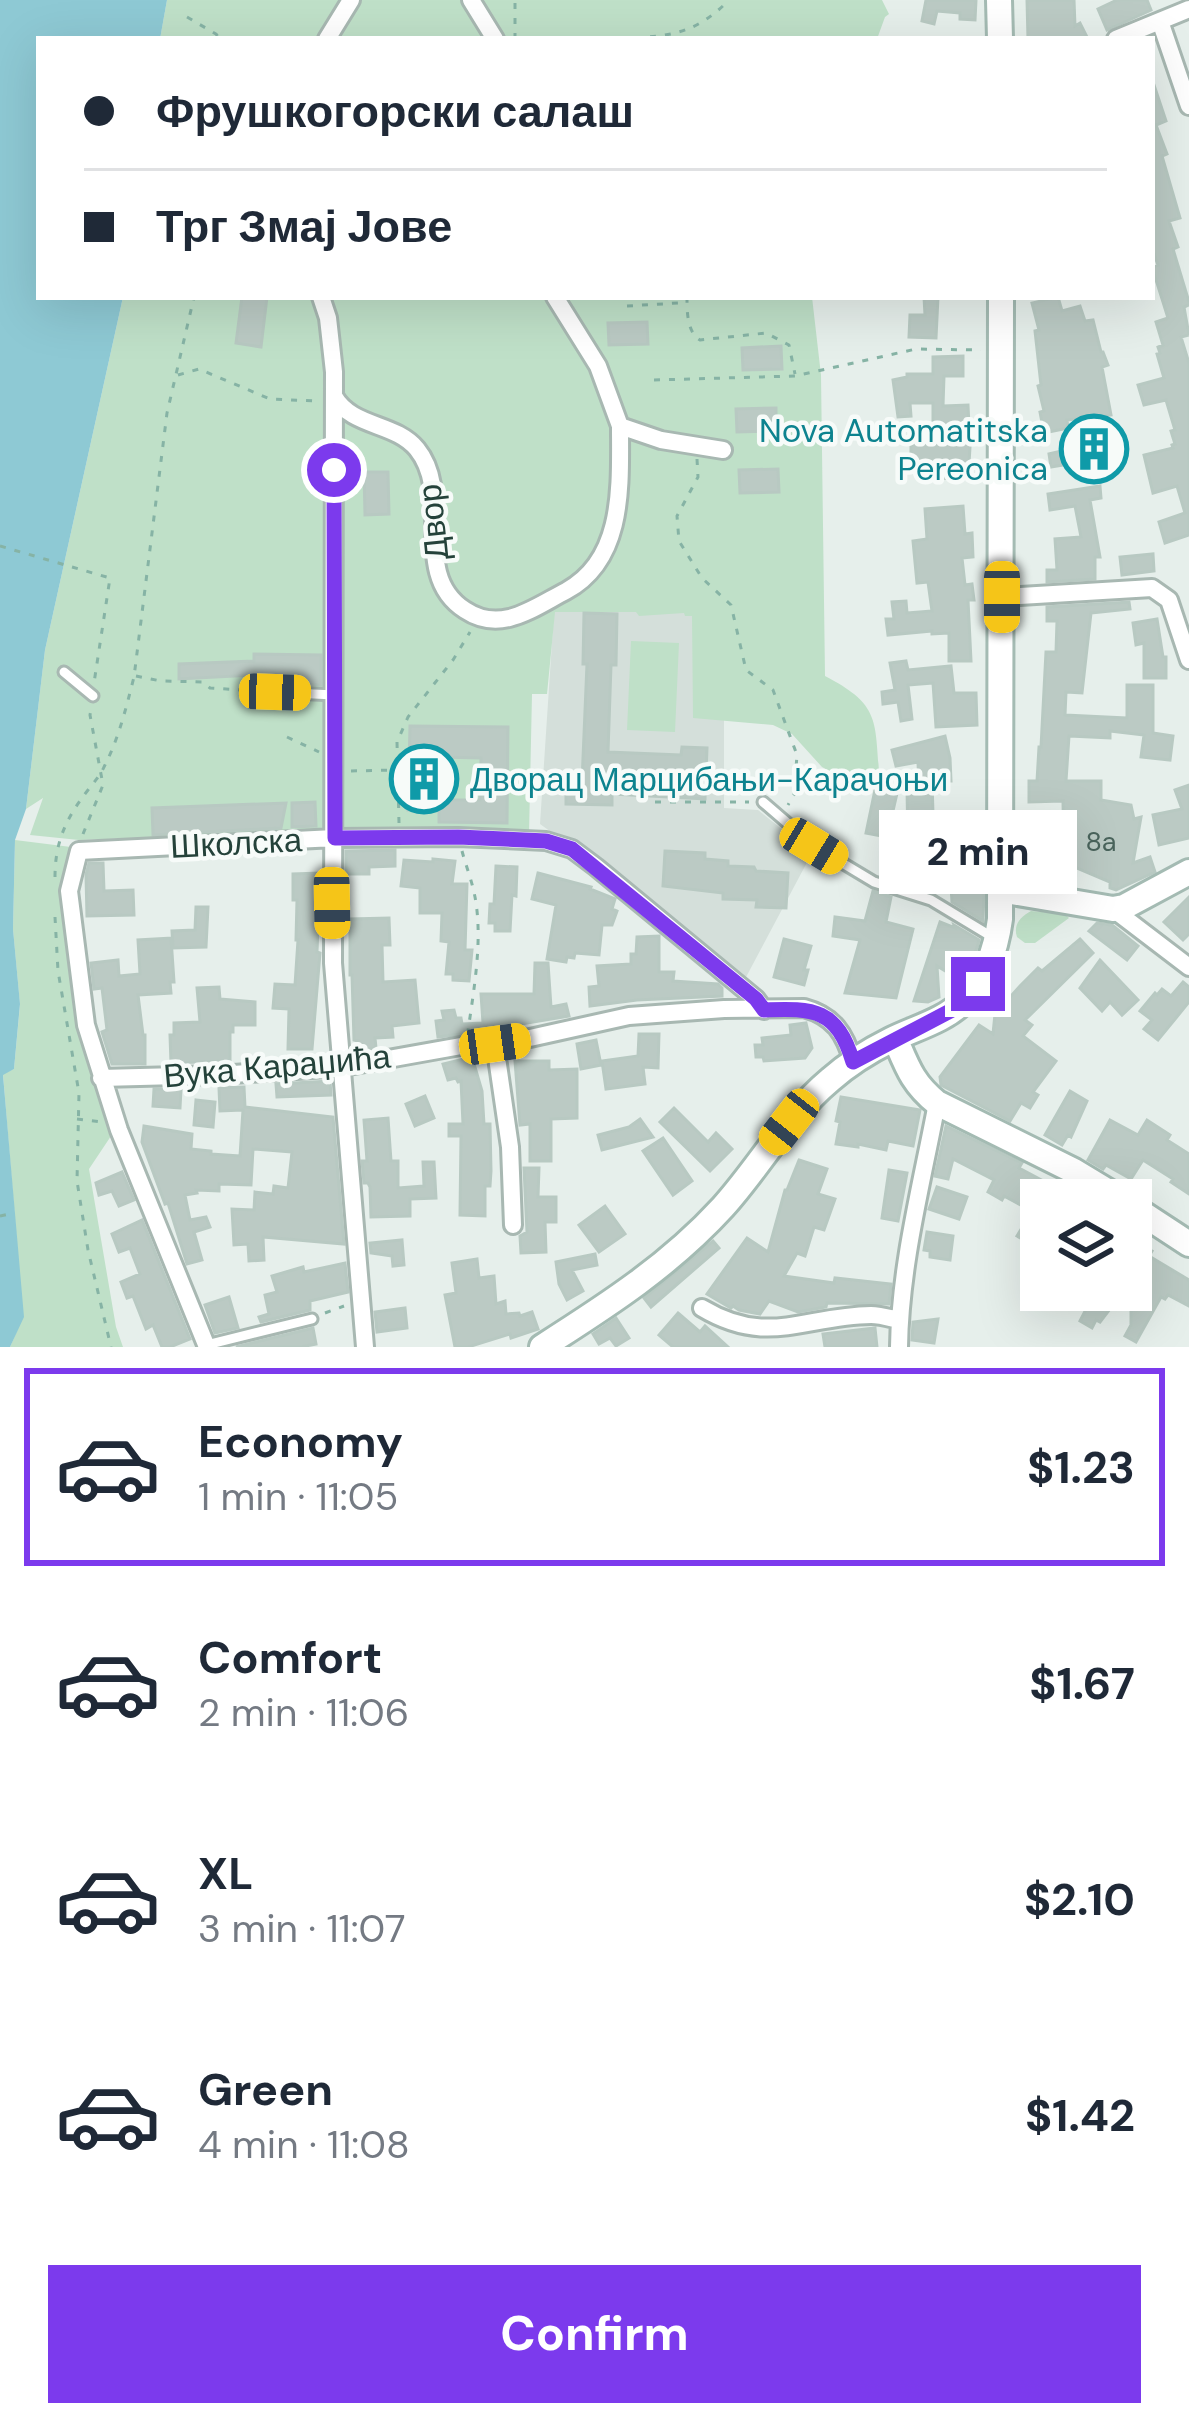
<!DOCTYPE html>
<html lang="en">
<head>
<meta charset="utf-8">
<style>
	body { margin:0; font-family:"DM Sans",sans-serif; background:#f2f2f3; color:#1f2937; height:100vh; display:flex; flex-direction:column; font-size:45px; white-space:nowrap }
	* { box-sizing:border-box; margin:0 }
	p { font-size:39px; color:#747a83 }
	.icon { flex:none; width:66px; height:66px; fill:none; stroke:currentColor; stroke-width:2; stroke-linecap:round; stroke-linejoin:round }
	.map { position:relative; height:1347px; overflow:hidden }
	.sheet { display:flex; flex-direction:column; background:#fff; flex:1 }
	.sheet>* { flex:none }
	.guide { position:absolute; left:36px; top:36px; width:1119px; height:264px; border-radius:0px; box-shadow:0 12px 48px #0002; display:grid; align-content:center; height:264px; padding:0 48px; background:#fff }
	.tools { position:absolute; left:1020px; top:1179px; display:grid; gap:24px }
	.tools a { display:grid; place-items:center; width:132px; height:132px; border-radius:0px; background:#fff; box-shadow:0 12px 48px #0002; font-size:60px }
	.end { position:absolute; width:54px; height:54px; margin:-27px; border:15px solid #7c3aed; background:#fff; box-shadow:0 0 0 6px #fff }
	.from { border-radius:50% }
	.bubble { position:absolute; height:84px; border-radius:0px; background:#fff; box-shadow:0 12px 48px #0002; font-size:39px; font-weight:700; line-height:84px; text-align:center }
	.car { position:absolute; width:36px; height:72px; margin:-36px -18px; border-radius:15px; box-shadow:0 0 9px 3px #0007; background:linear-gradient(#f5c518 24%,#345 0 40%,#f5c518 0 76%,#345 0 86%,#f5c518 0) }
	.guide b { display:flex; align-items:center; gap:42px; height:114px; font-size:45px }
	.guide b+b { border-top:3px solid #e0e1e3 }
	.guide i { width:30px; height:30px; background:#1f2937 }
	ul { padding:21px 0 0; list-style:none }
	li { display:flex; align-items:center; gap:36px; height:198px; margin:0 24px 18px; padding:0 24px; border:6px solid transparent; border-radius:0px }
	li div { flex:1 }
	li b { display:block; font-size:45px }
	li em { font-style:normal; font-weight:700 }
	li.on { border-color:#7c3aed }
	li>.icon { width:108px; height:108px; stroke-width:1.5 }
	.primary-button { display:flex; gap:24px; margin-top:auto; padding:24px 48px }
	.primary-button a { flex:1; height:138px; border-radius:0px; background:#7c3aed; color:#fff; font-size:48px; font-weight:700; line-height:138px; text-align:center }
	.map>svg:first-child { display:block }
	.built { fill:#d4dfda }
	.green { fill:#bfe0c8 }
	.water { fill:#8ec9d4 }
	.building { fill:#bbcac4; stroke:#b8c9c2; stroke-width:3 }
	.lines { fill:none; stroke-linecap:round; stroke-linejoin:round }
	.lane-casing { stroke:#a8b8b2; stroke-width:15 }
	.street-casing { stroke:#a8b8b2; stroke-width:22 }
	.secondary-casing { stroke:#a4bbb3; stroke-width:30 }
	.path { stroke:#86b3a5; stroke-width:3; stroke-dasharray:6 9; stroke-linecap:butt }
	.lane { stroke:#fff; stroke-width:9 }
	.street { stroke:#fff; stroke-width:16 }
	.secondary { stroke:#fff; stroke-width:24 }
	.route { stroke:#7c3aed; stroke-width:15 }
	.labels { text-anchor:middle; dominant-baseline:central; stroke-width:9; stroke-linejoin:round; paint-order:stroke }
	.number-label { font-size:27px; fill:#4a645c }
	.culture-label { font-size:33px; fill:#0d838f; stroke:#f7fbf9; text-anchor:end }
	.street-label { font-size:33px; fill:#24423a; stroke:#f7fbf9 }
</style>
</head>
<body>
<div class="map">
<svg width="1189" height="1347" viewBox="0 0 1189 1347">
	<rect width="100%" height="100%" fill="#e6efeb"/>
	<!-- built -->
	<path class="built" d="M554,612H693V717L724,719V808L758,810L812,853L745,979L649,903L540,824Z"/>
	<!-- green -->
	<path class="green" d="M167,0H882L889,14L885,17L877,39H160Z
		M123,297H812L821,375L825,676C883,706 874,722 880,782L855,785L822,767L792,734L773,725L693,718L692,616H685L684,613L639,616L636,612H555L547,694H532L529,835L331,831L79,840L30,835L43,798L26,809L45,650Z
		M631,641L679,643L675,732L627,730Z
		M15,840L71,847L66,882L113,1133L89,1169L116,1327L123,1347H10L23,1317L3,1074L14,1069L20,1005L13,929Z
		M1031,911L1065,914L1069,918L1035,943H1025L1017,937C1013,925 1020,917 1031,911Z"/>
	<!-- water -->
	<path class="water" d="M0,0H167L160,39H39V297H123L45,650L26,809L15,840L13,929L20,1004L14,1069L3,1075L24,1317L10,1347H0Z"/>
	<!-- building -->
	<path class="building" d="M926,0H976L975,20L960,19V13L937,11L934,24L922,21Z
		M1027,0H1074L1075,26L1080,23L1088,39H1028Z
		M1117,0H1147L1151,10L1107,30L1098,9Z
		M1152,85H1154L1166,121L1156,125L1167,154L1162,156L1180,218L1169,221L1178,247L1173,249L1189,302V305L1184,307L1189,335L1181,337L1189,363V535L1165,543L1159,522L1185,513L1177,486L1153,493L1144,455L1173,448L1172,445L1175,444L1171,431L1175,430L1166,400L1144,405L1138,385L1164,378L1157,354L1160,353L1158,347L1163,345L1156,322L1168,318L1152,267L1158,265L1152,248Z
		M242,297H267L261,347L236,343Z
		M924,297H938L936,338L909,337L910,315H925Z
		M1058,297L1062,311L1080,306L1085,321L1093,320L1101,352H1103L1108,365L1102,367L1111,415L1067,420L1068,428L1044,433L1040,412L1044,411L1038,386L1041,385L1035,331L1039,330L1032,303Z
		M647,322L648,344L609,345L608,323Z
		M781,346L782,369L743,370L742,348Z
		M963,356V376H944L943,406L968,405L970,447L968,479L928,478V465L911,466V441L933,438V403H910L911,416L898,417L893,380L907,377V374H933V357Z
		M776,408V431L737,432L736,409Z
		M1113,439L1117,456L1051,467L1049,454Z
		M778,469L779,492L740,493L739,470Z
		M364,472H388L389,514L365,515Z
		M1100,486L1101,498L1090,500L1100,557H1095V579L1047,582V570H1057L1055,539L1081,537L1075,506L1050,510L1048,494Z
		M963,506L965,534L972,533L973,557L962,558L965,585L972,584L974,600H968L971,661H949V633L932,634V631L888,635L886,619H894L892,602L906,601L907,613L932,611L928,582L917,583L913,541L927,539L925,509Z
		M1153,554L1154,571L1122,575L1120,557Z
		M1129,602L1130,609L1091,613L1082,693L1066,692L1065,715L1127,718V685H1153V733L1173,736L1170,760L1141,757L1144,735L1110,731V738L1069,736L1066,781H1101V800L1131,805L1134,819L1141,817L1133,863L1150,857L1155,872L1116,890L1110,888V882L1070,865L1067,881L1021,874L1024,852L1064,858L1063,801L1029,802V781H1037L1039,747H1041L1046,652H1056L1057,621H1047V607Z
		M584,613L617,614L616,665H611L608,752L681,755L682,747L707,748L705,799L612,794V805L566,804V781L582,782L587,664H583Z
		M1157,619L1163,657H1166V678H1144V643L1136,645L1133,623Z
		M254,654L321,655V685L275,683L268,686H254V675L179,679V664L254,661Z
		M906,661L908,670L951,666L954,693H976L977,725L936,727L933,683L908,685L912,719L901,721L898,702L883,704L882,692L895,690L890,663Z
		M410,726L508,727L507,823L439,822V800H480L481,758L439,757L438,810H408Z
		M945,736L950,758L951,781H932L934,847H947V883H913V840L908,841L907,789H919L918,762L896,766L892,750Z
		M876,785L898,789L887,837L866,833Z
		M1189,785V838L1159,845L1153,815L1182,809L1175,790Z
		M315,802L316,826L292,827V803Z
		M286,803L281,828L153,835L152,808Z
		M395,850V866L369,867V874H346V851Z
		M665,851L705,853V859L728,861V866L754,867L756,871L788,873L786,908L756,907L757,900L723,899V893L663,886Z
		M433,859L455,861L452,884H467L465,950H472L469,981L453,980V974H446L449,942L441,941L442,913H420V888L401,886L404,860L433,862Z
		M89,863H103L104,891L133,890L134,915L87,916L86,875Z
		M496,866L517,867L516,896L512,895L510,931H495V923H489L490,904H494Z
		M320,873L317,952L320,953L312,1049H288L289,1009L273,1008L275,984L295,985L298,940H296L297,900H293V874Z
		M538,873L591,887L590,889L615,899L612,909L617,911L612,925H602L599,955L575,953L574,958L567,957L566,962L547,959L556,905L532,899Z
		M983,883L984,892L983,921L952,902L951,886Z
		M873,891L891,897L886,922L913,929L896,998L845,993L860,940L833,936L835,917L865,921Z
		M1189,897V934L1183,940L1164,922Z
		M196,907H208L206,947L173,948L172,931L195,930Z
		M389,918L390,945H382L383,982L415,980L419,1023L392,1026L393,1037L375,1038L376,1048L359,1051L358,1041L354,1040L352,975H350V919Z
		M940,922L955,928L954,925L979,940L977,948L960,980L937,966L939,997L928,1002L914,1001Z
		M1097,923L1112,925L1138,946L1127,960L1089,931Z
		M659,936V972H674L673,981L718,984L722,988V996L637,1000L590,1006L589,987L599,986L597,966L631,964V954H636L637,937Z
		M171,938L174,982H170L171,993L138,995L143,1035H145V1064H112L102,1032L107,1030L102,988L94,989L91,963L118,960L119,976L140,974L138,940Z
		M784,939L811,946L804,970H808L804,985L774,977Z
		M1080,939L1093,953L1025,1020L1032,1025L1023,1036L1056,1061L1033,1092L1038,1095L1030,1108L1021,1103L1010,1121L941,1085L940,1077L979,1025L993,1034L995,1014L1020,986L1038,968L1042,971Z
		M1100,960L1138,1000L1122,1015L1110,1002L1102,1011L1080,988Z
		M535,963H548L551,1007L566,1004L569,1016L509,1026V1028L438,1037L436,1021L444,1020L442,1011L454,1010L456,1018H461L462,1024L483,1023L481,994H534Z
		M1183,982L1189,987V1002L1158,1040L1144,1029L1152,1020L1140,1011L1155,993L1157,995L1162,989L1171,996Z
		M219,987L220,999L255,1002V1025H233V1032H230V1061L171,1063L170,1035H174V1023L200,1022L197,988Z
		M806,1023L812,1048L805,1058L764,1061L763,1057H756L755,1045H763L762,1038L791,1035L790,1025Z
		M639,1034H659L658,1068L643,1067L645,1084L606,1089L602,1061L638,1056Z
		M596,1040L601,1065L581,1069L577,1044Z
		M472,1057L482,1091L484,1124H490L491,1171L490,1186H485V1216L460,1215L461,1136H449V1124H463L461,1081L458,1082L456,1078L448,1080L443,1064Z
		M515,1061H549V1070L577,1069V1118L551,1119V1161H530V1124L520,1125Z
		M330,1081L331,1095L277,1097L276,1084Z
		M244,1087L245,1107L333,1117L344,1244L263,1237L264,1260L249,1261L248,1244L234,1245L232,1209L254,1210L255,1192L273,1194L274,1186L288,1188L292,1152L253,1149L251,1185L219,1184V1191L196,1190L197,1193L185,1195L190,1220L206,1217L210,1227L194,1232L202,1260L187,1264L168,1203L165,1204L142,1142L144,1126L192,1134L191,1149L211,1151V1154L240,1156L243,1110L220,1111L219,1088Z
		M154,1089H181L180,1108L153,1106Z
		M1070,1091L1087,1101L1071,1137L1068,1135L1062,1145L1045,1135Z
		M425,1096L434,1118L415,1126L406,1104Z
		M841,1097L920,1110L913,1146L888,1141L886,1150L858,1144V1147L836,1144L840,1122L836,1121Z
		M196,1100L215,1102L213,1127L194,1125Z
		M674,1108L708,1142L716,1133L732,1149L710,1171L660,1122Z
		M388,1118L391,1161H398V1188L424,1186L423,1162H434L436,1198L410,1199V1216L371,1217L370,1187L368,1183H364L362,1161H367L364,1120Z
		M640,1119L653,1137L602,1150L598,1135L629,1127Z
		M1110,1120L1138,1135L1147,1120L1170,1135L1167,1140L1189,1154V1194L1171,1182L1173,1179L1143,1160L1131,1179L1106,1165L1103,1169L1088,1160Z
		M946,1126L1022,1163L1019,1168L1049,1184L1051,1181L1081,1200H1041V1250L1017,1236L1032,1211L1004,1196L1002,1200L988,1192L994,1180L953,1159L948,1179L935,1176Z
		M663,1138L692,1181L673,1195L643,1151Z
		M799,1160L827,1169L818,1194L835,1199L824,1230L814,1227L805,1256L797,1253L784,1276L834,1283L835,1278L891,1284L889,1304L827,1303L826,1307L798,1312L769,1301L760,1314L739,1310L733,1306L731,1308L707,1294L747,1238L768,1252L785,1190H787Z
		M524,1168H539L538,1197H556V1222H545L546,1252L521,1253L520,1236L527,1232Z
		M889,1170L907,1173L898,1221L882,1218Z
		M122,1172L134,1200L119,1206L112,1191L99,1195L96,1183Z
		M937,1187L967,1197L959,1219L929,1209Z
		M605,1206L625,1234L599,1252L579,1225Z
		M142,1220L190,1339L170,1347H162L153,1325L146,1329L133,1296L127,1298L121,1282L140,1274L130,1248L119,1252L112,1234Z
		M927,1232L953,1236L950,1260L930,1257V1251L924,1250Z
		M1131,1239L1152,1251L1149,1256L1189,1280V1306L1168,1295L1165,1299L1161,1297L1136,1342L1125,1336L1131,1325V1309L1116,1301L1100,1322L1096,1320L1092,1328L1080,1321L1096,1290H1131Z
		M402,1240L404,1265L393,1266L392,1256L371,1253L370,1243Z
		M713,1241L719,1248L651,1307L644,1298Z
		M595,1254L597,1265L572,1270L583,1291L567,1300L559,1284L556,1262Z
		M477,1259L479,1278L494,1276L496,1304L505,1301L506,1314L519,1313L520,1316L532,1312L538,1329L511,1338L510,1334L468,1347H455L445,1295L456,1293L452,1263Z
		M345,1263L348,1292L310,1301V1310L261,1322L259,1317L269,1314L265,1295L277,1292L272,1276L303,1267L304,1272Z
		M229,1297L238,1328L215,1333L205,1305Z
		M405,1308L407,1328L377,1332L375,1312Z
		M678,1313L700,1332L705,1326L728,1347H673L659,1335Z
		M616,1318L629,1338L616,1346L610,1338L599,1344L593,1334Z
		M938,1319L934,1343L912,1340L913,1322Z
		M313,1328L316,1344L301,1347H236Z
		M875,1328L877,1347H825L823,1334Z"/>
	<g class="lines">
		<defs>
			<path id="lane" d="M64,672L93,696
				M275,692L334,695
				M763,802L814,846L874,882L931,900L994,938
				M206,1345L312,1319"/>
			<path id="street" d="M471,0L495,39
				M1160,21L1189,106
				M327,39L351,0
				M1116,39L1189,9
				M321,297L328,318L334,372L333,963L365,1347
				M555,297L598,366L620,426L661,440L723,450
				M334,396C352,428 395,422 417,449C455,496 409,574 465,610C501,634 533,608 566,591C625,559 620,485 620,426
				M1002,597L1152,588L1169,600L1189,660
				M1113,909L1189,967
				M495,1044L510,1147L513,1225
				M101,1078L217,1075L343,1067L466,1045L521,1040L629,1016L724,1009L804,1008C834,1016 845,1034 853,1062
				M702,1308C767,1347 804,1316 871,1315C880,1315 890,1318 899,1320
				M207,1347L119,1130L86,1025L69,891L79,851L335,838L458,837L546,841L572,849L596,867L756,999L764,1010
				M899,1347C900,1266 922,1183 937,1103"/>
			<path id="secondary" d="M999,0L1000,39
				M1000,890L1113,909L1124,907L1189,872
				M895,1038C907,1066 912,1083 937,1103L1074,1171L1122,1200
				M1131,1206L1189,1244
				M542,1347C608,1305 670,1265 723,1207C760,1166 787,1116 830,1080C848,1064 869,1051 891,1040C915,1028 944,1021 964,1001C986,979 996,950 1000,919L1001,297"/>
		</defs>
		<!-- lane casing -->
		<use href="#lane" class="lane-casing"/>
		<!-- street casing -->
		<use href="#street" class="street-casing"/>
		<!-- secondary casing -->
		<use href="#secondary" class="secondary-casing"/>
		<!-- path -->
		<path class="path" d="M187,17L216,34L220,39
			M515,39V0
			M605,39C658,36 689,41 729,0
			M687,297C687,312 687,332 700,340L766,333L789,345L795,374
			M627,306L678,303
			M178,375L199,369L270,399L317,401
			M654,380L795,376L916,349L981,350
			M697,459L698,477L677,516L679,541L702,578L731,605L746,670L773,690L797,755L794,795L788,805
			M0,546L110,578L94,683
			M136,676L161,681L203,682L210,688L261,691
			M287,737L319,752
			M351,771L396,770
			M655,802H749
			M399,823L397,742L408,717L453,660L470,632
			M83,834L103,785L90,715L92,705
			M462,851C466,866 472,881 475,897C483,940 474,988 468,1031
			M55,877C55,842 66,818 88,790C94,782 100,776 104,767C119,738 126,708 134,677L167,413L194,297
			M55,917L58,971L79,1093L77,1181L88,1250L111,1347
			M77,1119L102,1122
			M0,1216L14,1213
			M325,1313L344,1306"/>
		<!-- lane -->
		<use href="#lane" class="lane"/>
		<!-- street -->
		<use href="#street" class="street"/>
		<!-- secondary -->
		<use href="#secondary" class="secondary"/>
	</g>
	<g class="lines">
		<!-- route -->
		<path class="route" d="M334,470L335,838L458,837L546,841L572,849L756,999L764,1010C814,1008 837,1009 853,1062L956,1008L978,984"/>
	</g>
	<!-- icons -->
	<defs>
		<symbol id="building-ring" viewBox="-11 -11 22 22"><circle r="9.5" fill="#f7fbf9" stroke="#0f9aa8" stroke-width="1.5"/><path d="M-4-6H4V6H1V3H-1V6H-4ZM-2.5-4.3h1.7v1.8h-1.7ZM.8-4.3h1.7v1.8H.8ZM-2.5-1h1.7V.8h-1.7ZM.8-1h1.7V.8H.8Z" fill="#0f9aa8"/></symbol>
	</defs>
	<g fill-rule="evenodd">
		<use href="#building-ring" x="1056" y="411" width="76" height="76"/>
		<use href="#building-ring" x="386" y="741" width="76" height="76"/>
	</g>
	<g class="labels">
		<!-- number labels -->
		<g class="number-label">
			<text x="1101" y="841">8a</text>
		</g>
		<!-- culture labels -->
		<g class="culture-label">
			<text x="1048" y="430">Nova Automatitska<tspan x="1048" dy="38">Pereonica</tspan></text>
			<text x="470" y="779" text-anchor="start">Дворац Марцибањи-Карачоњи</text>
		</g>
		<!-- street labels -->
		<g class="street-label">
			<text transform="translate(433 522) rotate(-96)">Двор</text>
			<text transform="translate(236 843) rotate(-3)">Школска</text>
			<text transform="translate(277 1066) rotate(-5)">Вука Караџића</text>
		</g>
	</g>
</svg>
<div class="tools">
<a><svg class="icon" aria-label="layers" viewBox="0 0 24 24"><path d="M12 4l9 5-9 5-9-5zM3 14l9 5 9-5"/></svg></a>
</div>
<i class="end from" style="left:334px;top:470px"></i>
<i class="end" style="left:978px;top:984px"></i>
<div class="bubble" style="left:879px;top:810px;width:198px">2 min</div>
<i class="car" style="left:1002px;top:597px;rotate:180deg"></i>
<i class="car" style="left:275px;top:692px;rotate:92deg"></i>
<i class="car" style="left:814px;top:846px;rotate:121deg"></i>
<i class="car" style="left:332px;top:903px;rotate:179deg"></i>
<i class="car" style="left:495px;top:1044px;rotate:82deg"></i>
<i class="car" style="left:789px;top:1122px;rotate:218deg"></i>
<div class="guide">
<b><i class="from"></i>Фрушкогорски салаш</b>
<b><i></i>Трг Змај Јове</b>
</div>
</div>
<section class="sheet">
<ul>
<li class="on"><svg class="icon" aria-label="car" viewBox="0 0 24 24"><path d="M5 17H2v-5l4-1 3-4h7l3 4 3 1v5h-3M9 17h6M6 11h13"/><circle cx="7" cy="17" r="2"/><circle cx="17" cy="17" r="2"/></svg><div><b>Economy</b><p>1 min · 11:05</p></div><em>$1.23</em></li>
<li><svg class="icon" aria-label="car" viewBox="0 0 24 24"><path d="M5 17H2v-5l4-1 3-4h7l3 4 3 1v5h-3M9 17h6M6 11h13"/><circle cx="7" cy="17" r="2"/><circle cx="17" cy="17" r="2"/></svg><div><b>Comfort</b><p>2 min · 11:06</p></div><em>$1.67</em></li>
<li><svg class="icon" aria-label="car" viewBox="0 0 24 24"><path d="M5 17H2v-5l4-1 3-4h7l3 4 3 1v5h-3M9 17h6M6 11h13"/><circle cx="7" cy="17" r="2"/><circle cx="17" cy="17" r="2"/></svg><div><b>XL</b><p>3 min · 11:07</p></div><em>$2.10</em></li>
<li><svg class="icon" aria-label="car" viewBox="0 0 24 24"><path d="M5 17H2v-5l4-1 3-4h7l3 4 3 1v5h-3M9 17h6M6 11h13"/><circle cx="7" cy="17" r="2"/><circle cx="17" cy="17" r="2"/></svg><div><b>Green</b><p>4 min · 11:08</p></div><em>$1.42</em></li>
</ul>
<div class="primary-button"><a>Confirm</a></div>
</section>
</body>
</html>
